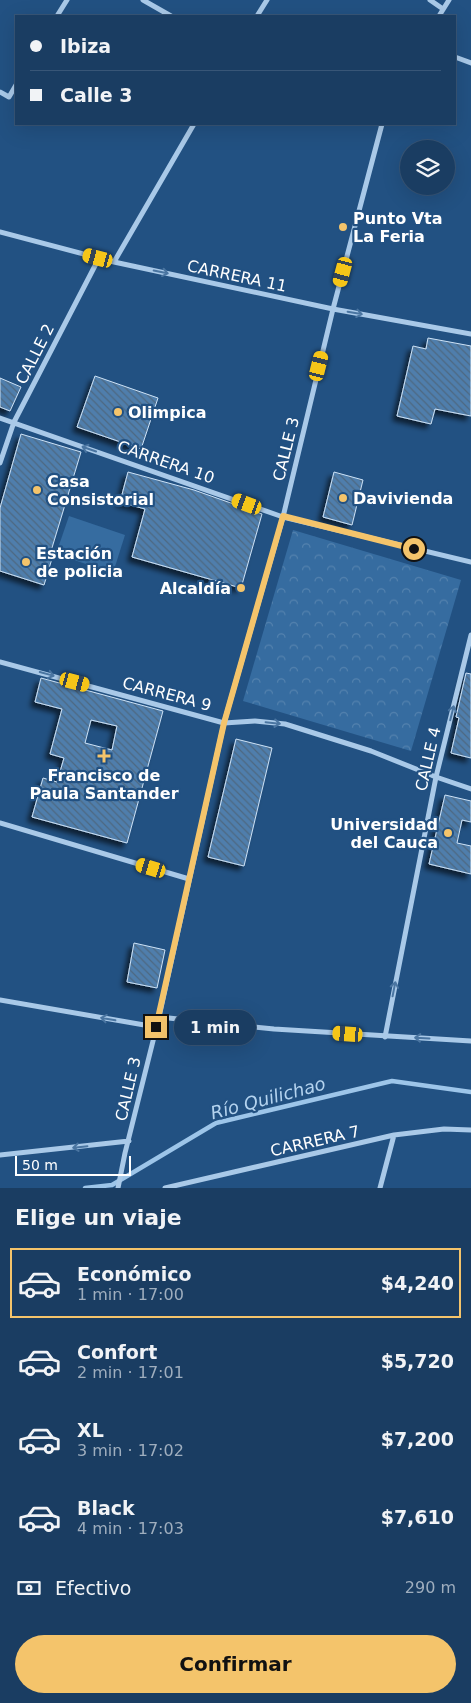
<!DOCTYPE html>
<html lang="es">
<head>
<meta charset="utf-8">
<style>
	body { margin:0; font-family:"DejaVu Sans",sans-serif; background:#234468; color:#f1f3f6; height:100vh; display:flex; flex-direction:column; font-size:19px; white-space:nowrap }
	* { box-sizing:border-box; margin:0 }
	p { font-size:16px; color:#9faebe }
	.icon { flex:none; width:28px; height:28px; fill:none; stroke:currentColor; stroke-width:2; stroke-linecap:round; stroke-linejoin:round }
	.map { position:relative; height:1188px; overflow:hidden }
	.sheet { display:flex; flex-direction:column; background:#1a3d62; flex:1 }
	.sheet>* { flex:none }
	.top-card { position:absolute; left:15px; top:15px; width:441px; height:110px; border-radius:0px; box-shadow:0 5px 20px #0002,0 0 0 1px #385677; display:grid; align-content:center; height:110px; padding:0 15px; background:#1a3d62 }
	.controls { position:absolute; left:400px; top:140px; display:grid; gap:10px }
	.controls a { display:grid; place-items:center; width:55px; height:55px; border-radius:50%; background:#1a3d62; box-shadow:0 5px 20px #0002,0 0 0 1px #385677; font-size:25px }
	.scale { position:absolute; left:15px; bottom:12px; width:116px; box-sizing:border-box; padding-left:5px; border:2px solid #fff; border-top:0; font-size:14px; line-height:18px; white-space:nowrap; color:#fff; -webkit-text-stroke:4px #225182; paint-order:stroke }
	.end { position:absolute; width:22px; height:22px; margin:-11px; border:6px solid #f4c46b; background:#111; box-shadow:0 0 0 2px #111 }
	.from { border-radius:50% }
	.bubble { position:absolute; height:35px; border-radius:18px; background:#1a3d62; box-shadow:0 5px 20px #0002,0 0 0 1px #385677; font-size:16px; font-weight:700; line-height:35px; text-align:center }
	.car { position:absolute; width:15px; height:30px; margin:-15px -8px; border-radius:6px; box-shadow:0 0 4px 1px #0007; background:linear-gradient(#f5c518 24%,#345 0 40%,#f5c518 0 76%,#345 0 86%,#f5c518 0) }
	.top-card b { display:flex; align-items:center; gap:18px; height:48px; font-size:19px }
	.top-card b+b { border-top:1px solid #385677 }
	.top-card i { width:12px; height:12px; background:#f1f3f6 }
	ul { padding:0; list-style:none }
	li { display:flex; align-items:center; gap:15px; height:70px; margin:0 10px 8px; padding:0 5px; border:2px solid transparent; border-radius:0px }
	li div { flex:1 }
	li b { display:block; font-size:19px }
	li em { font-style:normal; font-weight:700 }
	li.selected { border-color:#f4c46b }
	li>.icon { width:45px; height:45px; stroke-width:1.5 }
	h2 { padding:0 15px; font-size:22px; line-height:60px }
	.pay { display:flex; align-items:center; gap:12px; height:55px; padding:0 15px; font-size:19px }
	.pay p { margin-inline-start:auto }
	.cta { display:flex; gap:10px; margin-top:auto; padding:10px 15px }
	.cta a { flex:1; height:58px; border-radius:30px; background:#f4c46b; color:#111; font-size:20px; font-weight:700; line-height:58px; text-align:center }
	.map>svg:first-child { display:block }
	.grass { fill:#366ca0 }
	.forest { fill:url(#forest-crowns) }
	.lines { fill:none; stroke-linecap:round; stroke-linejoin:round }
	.stream { stroke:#9dc5e9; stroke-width:4.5 }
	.building { fill:url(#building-back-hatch); stroke:#cde2f6; fill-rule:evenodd; filter:url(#shadow) }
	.minor { stroke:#a9c9e8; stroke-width:5 }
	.oneway { stroke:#4a75a1 }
	.route { stroke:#f4c46b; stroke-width:6 }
	.poi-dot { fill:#f4c46b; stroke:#225182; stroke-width:2 }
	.labels { text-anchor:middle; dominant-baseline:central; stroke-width:4.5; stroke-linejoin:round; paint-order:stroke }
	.poi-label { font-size:16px; font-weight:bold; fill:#fff; stroke:#225182; text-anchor:start }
	.street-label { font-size:16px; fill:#fff; stroke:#225182 }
	.water-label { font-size:18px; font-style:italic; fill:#b4d3ef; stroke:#225182 }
</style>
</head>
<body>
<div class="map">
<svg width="471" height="1188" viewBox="0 0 471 1188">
	<defs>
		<pattern id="forest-crowns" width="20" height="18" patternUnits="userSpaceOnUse" patternTransform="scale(1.25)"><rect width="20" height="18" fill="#366ca0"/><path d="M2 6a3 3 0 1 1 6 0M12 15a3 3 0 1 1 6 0" fill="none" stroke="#5482ae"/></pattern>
		<pattern id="building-back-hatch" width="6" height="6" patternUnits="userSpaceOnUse" patternTransform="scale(1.25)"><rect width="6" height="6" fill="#4f7eac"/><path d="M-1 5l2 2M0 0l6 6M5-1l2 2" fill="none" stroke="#4e6881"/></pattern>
		<filter id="shadow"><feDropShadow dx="-4.5" dy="4.5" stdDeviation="2.5" flood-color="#0009"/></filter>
	</defs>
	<rect width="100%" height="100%" fill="#225182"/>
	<!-- grass -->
	<path class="grass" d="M69,516L125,535L113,573L56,554Z"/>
	<!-- forest -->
	<path class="forest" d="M293,530L461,580L411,751L243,701Z"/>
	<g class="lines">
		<!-- stream -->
		<path class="stream" d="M85,1188L112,1185L216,1123L392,1081L471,1092"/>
	</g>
	<!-- building -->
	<path class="building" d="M428,338L471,346V416L435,409L431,424L397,416L413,346L426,349Z
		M95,376L158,398L141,449L77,427Z
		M0,378L21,387L10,411L0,407Z
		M21,434L81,452L51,551L54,552L44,585L0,571V508Z
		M128,472L194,490L262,514L241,588L132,557L145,509L120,502Z
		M334,472L363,480L352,525L323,517Z
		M466,673L471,674V758L451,753L459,718L456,717Z
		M41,678L163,711L127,843L32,817L43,778L57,782L64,758L50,754L62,709L35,702ZM91,720L117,726L112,750L85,743Z
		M236,739L272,748L244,866L208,857Z
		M445,795L471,801V822L462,820L457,843L471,846V874L429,864Z
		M134,943L165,950L157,988L127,982Z"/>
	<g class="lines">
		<!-- minor -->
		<path class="minor" d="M143,0L171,16
			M430,0L443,9
			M57,16L67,0
			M257,16L267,0
			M439,16L449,0
			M455,57L471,63
			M0,92L9,97L16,85
			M0,232L114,262L333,309L471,334
			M114,262L194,124
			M0,418L283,517L471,562
			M0,463L14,422L99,258
			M0,662L224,723L255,721L285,724L371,751L436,777L471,789
			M0,823L189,879
			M0,1000L156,1027
			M159,1017L274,1029L471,1041
			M385,1037L436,777L471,635
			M0,1155L129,1141
			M118,1188L125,1153L159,1017L224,723L283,517L333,309L382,124
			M165,1188L394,1135L444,1129L471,1130
			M380,1188L394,1135"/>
	</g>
	<!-- one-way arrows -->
	<defs><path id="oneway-shaft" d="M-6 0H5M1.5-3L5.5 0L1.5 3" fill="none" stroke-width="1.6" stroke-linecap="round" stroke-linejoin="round" transform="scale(1.25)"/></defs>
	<g class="oneway">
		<use href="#oneway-shaft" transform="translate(161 272) rotate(12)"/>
		<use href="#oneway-shaft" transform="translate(355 313) rotate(10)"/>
		<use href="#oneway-shaft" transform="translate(89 449) rotate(-161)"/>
		<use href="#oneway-shaft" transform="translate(47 674) rotate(15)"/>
		<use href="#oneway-shaft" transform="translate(452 713) rotate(-76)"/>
		<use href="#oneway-shaft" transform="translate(273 723) rotate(6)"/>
		<use href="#oneway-shaft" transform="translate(394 989) rotate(-79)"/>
		<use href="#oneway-shaft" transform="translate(108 1019) rotate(-170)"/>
		<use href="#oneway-shaft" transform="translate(422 1038) rotate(-177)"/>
		<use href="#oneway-shaft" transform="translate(80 1147) rotate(174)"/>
	</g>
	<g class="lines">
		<!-- route -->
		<path class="route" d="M156,1027L224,723L283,516L414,549"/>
	</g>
	<!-- markers -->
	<g class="poi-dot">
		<circle cx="343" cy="227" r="5"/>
		<circle cx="118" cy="412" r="5"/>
		<circle cx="37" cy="490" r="5"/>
		<circle cx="343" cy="498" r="5"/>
		<circle cx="26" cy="562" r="5"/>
		<circle cx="241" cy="588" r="5"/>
		<path d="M101.5 748.5h5v5h5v5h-5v5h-5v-5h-5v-5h5z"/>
		<circle cx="448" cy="833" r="5"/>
	</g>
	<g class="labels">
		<!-- poi labels -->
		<g class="poi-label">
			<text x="353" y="218">Punto Vta<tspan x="353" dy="18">La Feria</tspan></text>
			<text x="128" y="412">Olimpica</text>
			<text x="47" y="481">Casa<tspan x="47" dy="18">Consistorial</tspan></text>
			<text x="353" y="498">Davivienda</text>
			<text x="36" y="553">Estación<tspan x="36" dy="18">de policia</tspan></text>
			<text x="231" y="588" text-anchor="end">Alcaldía</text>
			<text x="104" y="775" text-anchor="middle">Francisco de<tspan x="104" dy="18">Paula Santander</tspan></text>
			<text x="438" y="824" text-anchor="end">Universidad<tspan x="438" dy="18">del Cauca</tspan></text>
		</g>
		<!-- street labels -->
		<g class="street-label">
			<text transform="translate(237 276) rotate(12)">CARRERA 11</text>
			<text transform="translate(35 354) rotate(-63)">CALLE 2</text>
			<text transform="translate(286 449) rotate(-76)">CALLE 3</text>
			<text transform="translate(166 462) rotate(19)">CARRERA 10</text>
			<text transform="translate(167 694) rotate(15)">CARRERA 9</text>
			<text transform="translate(428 759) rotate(-77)">CALLE 4</text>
			<text transform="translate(128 1089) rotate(-77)">CALLE 3</text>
			<text transform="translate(315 1141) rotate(-13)">CARRERA 7</text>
		</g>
		<!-- water labels -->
		<g class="water-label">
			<text transform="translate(268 1098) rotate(-15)">Río Quilichao</text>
		</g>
	</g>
</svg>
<div class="controls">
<a><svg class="icon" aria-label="layers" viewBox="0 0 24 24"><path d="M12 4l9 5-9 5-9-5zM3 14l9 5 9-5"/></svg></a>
</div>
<div class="scale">50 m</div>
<i class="end from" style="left:414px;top:549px"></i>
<i class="end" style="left:156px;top:1027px"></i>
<div class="bubble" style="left:174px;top:1010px;width:82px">1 min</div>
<i class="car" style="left:98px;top:258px;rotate:285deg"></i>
<i class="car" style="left:343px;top:272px;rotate:195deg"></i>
<i class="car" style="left:319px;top:366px;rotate:14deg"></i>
<i class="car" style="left:247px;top:504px;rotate:290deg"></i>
<i class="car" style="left:75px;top:682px;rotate:105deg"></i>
<i class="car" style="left:151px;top:868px;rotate:287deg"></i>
<i class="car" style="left:348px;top:1034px;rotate:274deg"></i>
<div class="top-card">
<b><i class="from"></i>Ibiza</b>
<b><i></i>Calle 3</b>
</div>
</div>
<section class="sheet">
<h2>Elige un viaje</h2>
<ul>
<li class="selected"><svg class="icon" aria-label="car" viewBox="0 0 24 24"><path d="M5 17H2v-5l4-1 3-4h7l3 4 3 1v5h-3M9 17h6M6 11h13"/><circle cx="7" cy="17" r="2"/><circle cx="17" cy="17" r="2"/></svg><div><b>Económico</b><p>1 min · 17:00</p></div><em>$4,240</em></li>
<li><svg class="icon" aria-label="car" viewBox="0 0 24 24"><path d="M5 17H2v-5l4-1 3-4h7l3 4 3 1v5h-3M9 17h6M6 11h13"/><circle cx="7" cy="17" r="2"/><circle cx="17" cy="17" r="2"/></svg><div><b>Confort</b><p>2 min · 17:01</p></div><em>$5,720</em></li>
<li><svg class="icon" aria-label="car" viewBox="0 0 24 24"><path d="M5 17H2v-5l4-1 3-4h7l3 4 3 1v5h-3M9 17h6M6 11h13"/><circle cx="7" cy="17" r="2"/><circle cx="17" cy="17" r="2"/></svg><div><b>XL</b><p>3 min · 17:02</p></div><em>$7,200</em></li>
<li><svg class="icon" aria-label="car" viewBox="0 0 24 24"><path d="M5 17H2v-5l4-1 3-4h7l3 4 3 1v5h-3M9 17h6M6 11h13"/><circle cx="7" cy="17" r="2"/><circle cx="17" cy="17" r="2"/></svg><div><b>Black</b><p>4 min · 17:03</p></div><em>$7,610</em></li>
</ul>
<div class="pay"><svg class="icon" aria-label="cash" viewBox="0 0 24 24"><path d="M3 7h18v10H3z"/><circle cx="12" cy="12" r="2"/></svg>Efectivo<p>290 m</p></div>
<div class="cta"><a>Confirmar</a></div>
</section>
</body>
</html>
